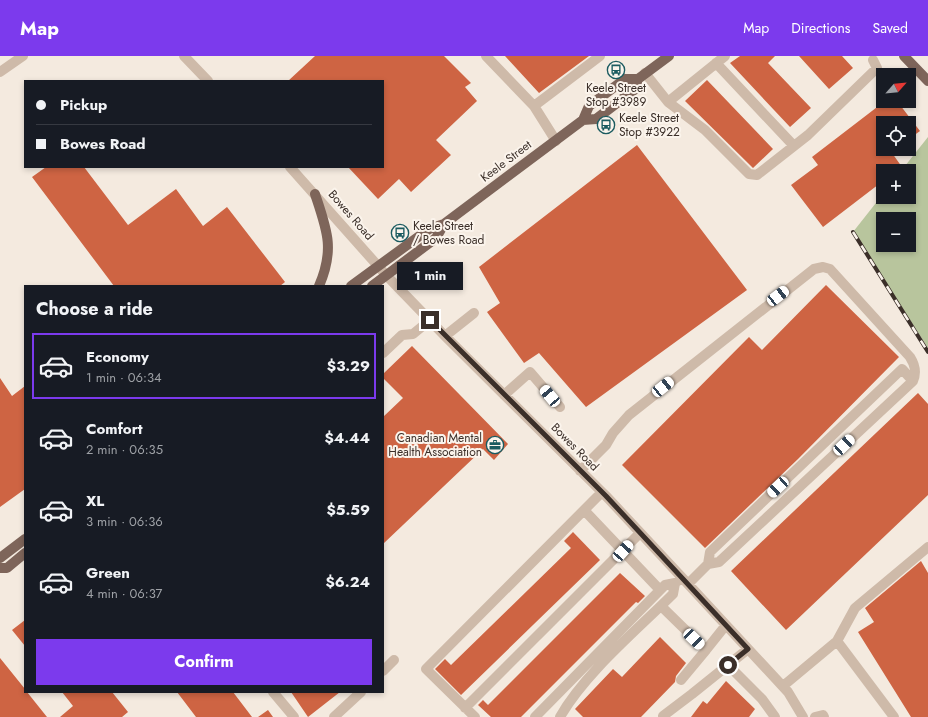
<!DOCTYPE html>
<html lang="en">
<head>
<meta charset="utf-8">
<style>
	body { margin:0; font-family:Jost,sans-serif; background:#242831; color:#f1f3f6; height:100vh; display:flex; flex-direction:column; font-size:15px; white-space:nowrap }
	* { box-sizing:border-box; margin:0 }
	p { font-size:13px; color:#9ea1a6 }
	.icon { flex:none; width:22px; height:22px; fill:none; stroke:currentColor; stroke-width:2; stroke-linecap:round; stroke-linejoin:round }
	.map { position:relative; flex:1; overflow:hidden }
	.drawer { position:absolute; left:24px; top:229px; width:360px; height:408px; display:flex; flex-direction:column; background:#171b24; border-radius:0px; box-shadow:0 2px 6px #0003 }
	.drawer>* { flex:none }
	.top-card { position:absolute; left:24px; top:24px; width:360px; height:88px; border-radius:0px; box-shadow:0 2px 6px #0003; display:grid; align-content:center; height:88px; padding:0 12px; background:#171b24 }
	.needle { width:26px; rotate:63deg }
	.tools { position:absolute; left:876px; top:12px; display:grid; gap:8px }
	.tools a { display:grid; place-items:center; width:40px; height:40px; border-radius:0px; background:#171b24; box-shadow:0 2px 6px #0003; font-size:20px }
	.end { position:absolute; width:18px; height:18px; margin:-9px; border:5px solid #3b2f29; background:#fff; box-shadow:0 0 0 2px #fff }
	.from { border-radius:50% }
	.bubble { position:absolute; height:28px; border-radius:0px; background:#171b24; box-shadow:0 2px 6px #0003; font-size:13px; font-weight:700; line-height:28px; text-align:center }
	.car { position:absolute; width:12px; height:24px; margin:-12px -6px; border-radius:5px; box-shadow:0 0 3px 1px #0007; background:linear-gradient(#fff 24%,#345 0 40%,#fff 0 76%,#345 0 86%,#fff 0) }
	.top-card b { display:flex; align-items:center; gap:14px; height:38px; font-size:15px }
	.top-card b+b { border-top:1px solid #363941 }
	.top-card i { width:10px; height:10px; background:#f1f3f6 }
	ul { padding:0; list-style:none }
	li { display:flex; align-items:center; gap:12px; height:66px; margin:0 8px 6px; padding:0 4px; border:2px solid transparent; border-radius:0px }
	li div { flex:1 }
	li b { display:block; font-size:15px }
	li em { font-style:normal; font-weight:700 }
	li.current { border-color:#7c3aed }
	li>.icon { width:36px; height:36px; stroke-width:1.5 }
	h2 { padding:0 12px; font-size:18px; line-height:48px }
	.cta { display:flex; gap:8px; margin-top:auto; padding:8px 12px }
	.cta a { flex:1; height:46px; border-radius:0px; background:#7c3aed; color:#fff; font-size:16px; font-weight:700; line-height:46px; text-align:center }
	header { display:flex; align-items:center; gap:24px; box-sizing:border-box; height:56px; padding:0 20px; background:#7c3aed; color:#fff }
	header strong { font-size:19px }
	nav { display:flex; gap:22px; margin-inline-start:auto; font-size:14px }
	.map>svg:first-child { display:block }
	.green { fill:#b8c59d; fill-rule:evenodd }
	.building { fill:#ce6443 }
	.lines { fill:none; stroke-linecap:round; stroke-linejoin:round }
	.minor { stroke:#cebaa9; stroke-width:10 }
	.major { stroke:#7e655a; stroke-width:10 }
	.rail-casing { stroke:#3b2f29; stroke-width:4 }
	.rail { stroke:#fbf4ec; stroke-width:2.5; stroke-dasharray:8; stroke-linecap:butt }
	.route { stroke:#3b2f29; stroke-width:5 }
	.labels { text-anchor:middle; dominant-baseline:central; stroke-width:4; stroke-linejoin:round; paint-order:stroke }
	.poi-label { font-size:12px; fill:#3b2f29; stroke:#fbf4ec; text-anchor:start }
	.street-label { font-size:12px; fill:#3b2f29; stroke:#fbf4ec }
</style>
</head>
<body>
<header>
<strong>Map</strong>
<nav><a>Map</a><a>Directions</a><a>Saved</a></nav>
</header>
<div class="map">
<svg width="928" height="661" viewBox="0 0 928 661">
	<rect width="100%" height="100%" fill="#f4eadf"/>
	<!-- green -->
	<path class="green" d="M928,81V292L853,176L883,138V141H909V115H901ZM883,163H909V189H883Z"/>
	<!-- building -->
	<path class="building" d="M315,0H444L471,27L465,31L477,45L436,84L451,99L411,136L399,123L378,143L348,111H383V25H288Z
		M505,0H589L539,37Z
		M740,0H775L768,7L811,52L790,71L730,7Z
		M799,0H842L853,12L829,33Z
		M707,24L773,93L753,112L685,45Z
		M885,45H897L920,75L909,83V67H883V93H896L892,97L902,111L896,115H883V125L823,171L791,129L818,109L812,101Z
		M637,89L747,234L586,351L539,297L524,307L487,256L500,247L479,211Z
		M46,111H84L128,169L176,133L203,170L227,151L285,226L280,230H114L32,121Z
		M826,229L899,301L798,403L705,492L622,409L749,281L762,294Z
		M412,290L508,388L494,404L483,393L383,488V361L403,342L383,322V318Z
		M0,322L12,340L25,330V433L0,451Z
		M918,337L928,348V439L786,574L731,515Z
		M573,476L600,504L461,639L435,613L445,603L451,609L571,492L564,485Z
		M921,505L928,517V661H911L858,576L874,566L865,552Z
		M620,517L645,540L638,547L636,546L521,661H491L478,649L483,644L488,649Z
		M25,564V590L12,574Z
		M660,581L686,607L676,620L675,626L641,661H583L575,653L613,613L622,621Z
		M0,602L25,633V636H27L47,661H0Z
		M726,625L755,653L749,661H691L703,645L707,648Z
		M62,636H112L128,656L122,661H60L73,650Z
		M177,636H233L252,661H196Z
		M291,636H340L308,661Z
		M268,654L273,661H258Z"/>
	<g class="lines">
		<!-- minor -->
		<path class="minor" d="M184,0L208,25
			M486,0L534,50L556,85
			M716,7L794,90
			M0,16L23,0
			M645,17L668,46L725,0
			M668,46L705,74L749,118L757,119L808,79L877,12L873,4
			M534,50L600,0
			M290,111L386,219L445,280L606,440L688,528L788,636L803,661
			M445,280L474,257
			M383,297L402,279L413,278L430,264
			M504,339L530,316L560,351
			M580,415L606,389L613,377L629,359L814,213L823,211L830,213L910,301C915,309 917,316 913,325L719,506L708,508
			M585,455L660,534
			M688,528L708,508L710,496L902,313L913,325
			M661,550L706,594L726,569
			M837,585L855,552L928,491
			M728,609L762,643L775,661
			M383,615L394,604
			M681,624L706,594
			M783,630L837,585L894,661
			M273,636L294,661
			M465,652L640,477
			M663,660L692,638L748,593
			M334,661L361,636
			M475,661L426,613L602,436
			M535,661L665,529L675,527L682,522
			M560,661C585,617 637,574 673,538L675,527
			M815,661L823,659L824,661"/>
		<!-- major -->
		<path class="major" d="M904,0L928,25
			M583,64L596,63L634,34L638,23L669,0
			M315,138C327,174 335,193 319,230
			M351,230L429,173L444,168L583,64L589,50L625,23H638
			M372,230L436,182L444,168
			M0,502L25,483
			M0,512H7L25,497"/>
		<defs>
			<path id="rail" d="M853,176L928,296"/>
		</defs>
		<!-- rail casing -->
		<use href="#rail" class="rail-casing"/>
		<!-- rail -->
		<use href="#rail" class="rail"/>
	</g>
	<g class="lines">
		<!-- route -->
		<path class="route" d="M430,264L606,440L748,593L728,609"/>
	</g>
	<!-- icons -->
	<defs>
		<symbol id="bus-ring" viewBox="-11 -11 22 22"><circle r="9.5" fill="#fbf4ec" stroke="#1b5b60" stroke-width="1.5"/><path d="M-5-6H5V4H4V6H2V4H-2V6H-4V4H-5ZM-3.5-4V0h7V-4ZM-3.5 1.2v1.5H-2V1.2ZM2 1.2v1.5H3.5V1.2Z" fill="#1b5b60"/></symbol>
		<symbol id="office-ring" viewBox="-11 -11 22 22"><circle r="9.5" fill="#fbf4ec" stroke="#1b5b60" stroke-width="1.5"/><path d="M-6-3h4V-5.5h4V-3h4V5H-6ZM-1-4.5V-3h2v-1.5ZM-6 0V1H6V0Z" fill="#1b5b60"/></symbol>
	</defs>
	<g fill-rule="evenodd">
		<use href="#bus-ring" x="606" y="4" width="20" height="20"/>
		<use href="#bus-ring" x="596" y="59" width="20" height="20"/>
		<use href="#bus-ring" x="390" y="167" width="20" height="20"/>
		<use href="#office-ring" x="485" y="379" width="20" height="20"/>
	</g>
	<g class="labels">
		<!-- poi labels -->
		<g class="poi-label">
			<text x="616" y="32" text-anchor="middle">Keele Street<tspan x="616" dy="14">Stop #3989</tspan></text>
			<text x="619" y="62">Keele Street<tspan x="619" dy="14">Stop #3922</tspan></text>
			<text x="413" y="170">Keele Street<tspan x="413" dy="14">/ Bowes Road</tspan></text>
			<text x="482" y="382" text-anchor="end">Canadian Mental<tspan x="482" dy="14">Health Association</tspan></text>
		</g>
		<!-- street labels -->
		<g class="street-label">
			<text transform="translate(506 105) rotate(-37)">Keele Street</text>
			<text transform="translate(351 159) rotate(49)">Bowes Road</text>
			<text transform="translate(575 391) rotate(45)">Bowes Road</text>
		</g>
	</g>
</svg>
<div class="tools">
<a><svg class="needle" viewBox="-14 -14 28 28"><path d="M0-13l5 13h-10z" fill="#e53935"/><path d="M0 13l5-13h-10z" fill="#9ea1a6"/></svg></a>
<a><svg class="icon" aria-label="locate" viewBox="0 0 24 24"><circle cx="12" cy="12" r="6"/><path d="M12 2v4M12 18v4M2 12h4M18 12h4"/></svg></a>
<a>+</a>
<a>−</a>
</div>
<i class="end from" style="left:728px;top:609px"></i>
<i class="end" style="left:430px;top:264px"></i>
<div class="bubble" style="left:397px;top:206px;width:66px">1 min</div>
<i class="car" style="left:778px;top:240px;rotate:52deg"></i>
<i class="car" style="left:663px;top:331px;rotate:51deg"></i>
<i class="car" style="left:550px;top:340px;rotate:320deg"></i>
<i class="car" style="left:844px;top:389px;rotate:47deg"></i>
<i class="car" style="left:778px;top:431px;rotate:227deg"></i>
<i class="car" style="left:623px;top:495px;rotate:42deg"></i>
<i class="car" style="left:694px;top:583px;rotate:134deg"></i>
<div class="top-card">
<b><i class="from"></i>Pickup</b>
<b><i></i>Bowes Road</b>
</div>
<section class="drawer">
<h2>Choose a ride</h2>
<ul>
<li class="current"><svg class="icon" aria-label="car" viewBox="0 0 24 24"><path d="M5 17H2v-5l4-1 3-4h7l3 4 3 1v5h-3M9 17h6M6 11h13"/><circle cx="7" cy="17" r="2"/><circle cx="17" cy="17" r="2"/></svg><div><b>Economy</b><p>1 min · 06:34</p></div><em>$3.29</em></li>
<li><svg class="icon" aria-label="car" viewBox="0 0 24 24"><path d="M5 17H2v-5l4-1 3-4h7l3 4 3 1v5h-3M9 17h6M6 11h13"/><circle cx="7" cy="17" r="2"/><circle cx="17" cy="17" r="2"/></svg><div><b>Comfort</b><p>2 min · 06:35</p></div><em>$4.44</em></li>
<li><svg class="icon" aria-label="car" viewBox="0 0 24 24"><path d="M5 17H2v-5l4-1 3-4h7l3 4 3 1v5h-3M9 17h6M6 11h13"/><circle cx="7" cy="17" r="2"/><circle cx="17" cy="17" r="2"/></svg><div><b>XL</b><p>3 min · 06:36</p></div><em>$5.59</em></li>
<li><svg class="icon" aria-label="car" viewBox="0 0 24 24"><path d="M5 17H2v-5l4-1 3-4h7l3 4 3 1v5h-3M9 17h6M6 11h13"/><circle cx="7" cy="17" r="2"/><circle cx="17" cy="17" r="2"/></svg><div><b>Green</b><p>4 min · 06:37</p></div><em>$6.24</em></li>
</ul>
<div class="cta"><a>Confirm</a></div>
</section>
</div>
</body>
</html>
